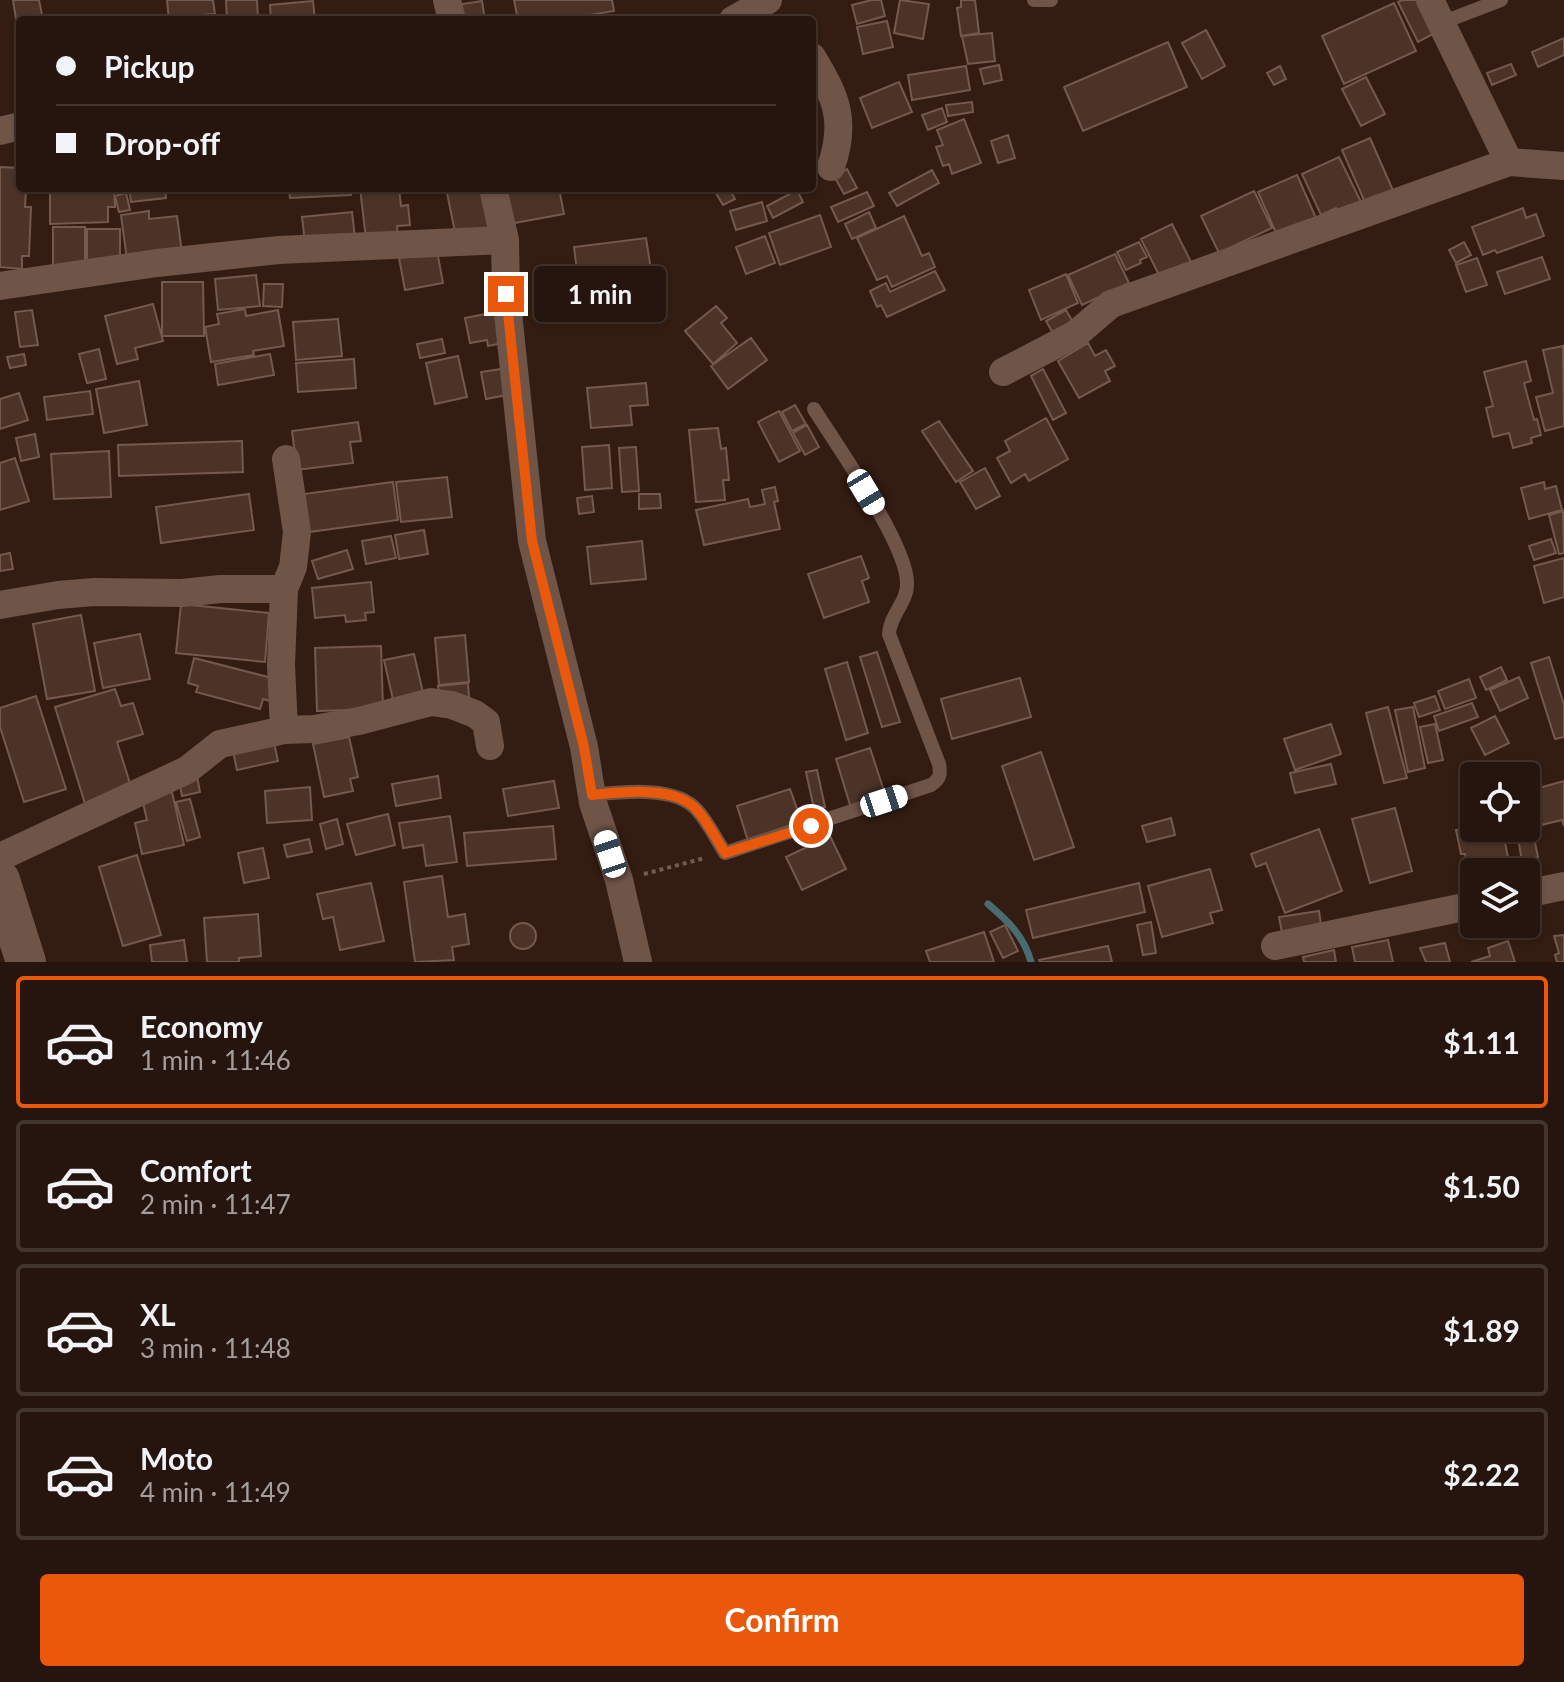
<!DOCTYPE html>
<html lang="en">
<head>
<meta charset="utf-8">
<style>
	body { margin:0; font-family:Lato,sans-serif; background:#32221c; color:#f1f3f6; height:100vh; display:flex; flex-direction:column; font-size:30px; white-space:nowrap }
	* { box-sizing:border-box; margin:0 }
	p { font-size:26px; color:#a49f9e }
	.icon { flex:none; width:44px; height:44px; fill:none; stroke:currentColor; stroke-width:2; stroke-linecap:round; stroke-linejoin:round }
	.map { position:relative; height:962px; overflow:hidden }
	.panel { display:flex; flex-direction:column; background:#26150e; flex:1 }
	.panel>* { flex:none }
	.banner { position:absolute; left:16px; top:16px; width:800px; height:176px; border-radius:8px; box-shadow:0 2px 6px #0004,0 0 0 2px #42342e; display:grid; align-content:center; height:176px; padding:0 40px; background:#26150e }
	.fabs { position:absolute; left:1460px; top:762px; display:grid; gap:16px }
	.fabs a { display:grid; place-items:center; width:80px; height:80px; border-radius:8px; background:#26150e; box-shadow:0 2px 6px #0004,0 0 0 2px #42342e; font-size:40px }
	.end { position:absolute; width:36px; height:36px; margin:-18px; border:10px solid #ea580c; background:#fff; box-shadow:0 0 0 4px #fff }
	.from { border-radius:50% }
	.bubble { position:absolute; height:56px; border-radius:8px; background:#26150e; box-shadow:0 2px 6px #0004,0 0 0 2px #42342e; font-size:26px; font-weight:700; line-height:56px; text-align:center }
	.car { position:absolute; width:24px; height:48px; margin:-24px -12px; border-radius:10px; box-shadow:0 0 6px 2px #0007; background:linear-gradient(#fff 24%,#345 0 40%,#fff 0 76%,#345 0 86%,#fff 0) }
	.banner b { display:flex; align-items:center; gap:28px; height:76px; font-size:30px }
	.banner b+b { border-top:2px solid #42342e }
	.banner i { width:20px; height:20px; background:#f1f3f6 }
	ul { padding:14px 0 0; list-style:none }
	li { display:flex; align-items:center; gap:24px; height:132px; margin:0 16px 12px; padding:0 24px; border:4px solid #42342e; border-radius:8px }
	li div { flex:1 }
	li b { display:block; font-size:30px }
	li em { font-style:normal; font-weight:700 }
	li.active { border-color:#ea580c }
	li>.icon { width:72px; height:72px; stroke-width:1.5 }
	.action { display:flex; gap:16px; margin-top:auto; padding:16px 40px }
	.action a { flex:1; height:92px; border-radius:8px; background:#ea580c; color:#fff; font-size:32px; font-weight:700; line-height:92px; text-align:center }
	.map>svg:first-child { display:block }
	.lines { fill:none; stroke-linecap:round; stroke-linejoin:round }
	.stream { stroke:#486c72; stroke-width:7 }
	.building { fill:#4c3327; stroke:#74594c; stroke-width:2 }
	.path { stroke:#715c53; stroke-width:4; stroke-dasharray:4 4; stroke-linecap:butt }
	.service { stroke:#6f5448; stroke-width:14 }
	.minor { stroke:#6f5448; stroke-width:28 }
	.secondary { stroke:#6f5448; stroke-width:40 }
	.route { stroke:#ea580c; stroke-width:10 }
</style>
</head>
<body>
<div class="map">
<svg width="1564" height="962" viewBox="0 0 1564 962">
	<rect width="100%" height="100%" fill="#331c12"/>
	<g class="lines">
		<!-- stream -->
		<path class="stream" d="M988,904C1008,921 1024,936 1031,962"/>
	</g>
	<!-- building -->
	<path class="building" d="M13,0H39L43,20H20L18,32Z
		M167,0H213L215,14L203,15V20H169Z
		M226,0H257L258,20H227Z
		M514,0H612L614,11L560,20H518Z
		M872,0H881L885,16L857,24L852,5Z
		M900,0L929,4L923,39L894,33Z
		M961,0H975L979,33L961,36L957,8L961,7Z
		M1402,0H1417L1433,34L1418,42L1398,2Z
		M313,1L315,20H271L270,5Z
		M482,1L485,20H458L456,5Z
		M1394,3L1416,51L1344,84L1322,36Z
		M887,21L893,47L863,54L857,27Z
		M1206,30L1225,66L1202,79L1182,43Z
		M992,33L995,61L968,64L962,36Z
		M1564,38V55L1538,67L1532,52Z
		M1168,42L1187,87L1083,131L1064,87Z
		M1511,64L1516,75L1492,85L1487,73Z
		M999,65L1002,80L984,84L980,69Z
		M966,66L970,90L912,100L908,75Z
		M1280,66L1286,79L1274,85L1267,73Z
		M1366,77L1385,114L1361,126L1342,89Z
		M899,82L912,112L872,128L860,98Z
		M972,102L973,112L948,116L946,105Z
		M942,108L947,122L928,130L922,115Z
		M964,119L981,163L952,174L949,164L943,166L936,147L943,145L937,130Z
		M1008,135L1015,158L998,163L991,141Z
		M1370,138L1395,195L1367,207L1342,150Z
		M1339,157L1362,204L1339,214L1336,208L1321,215L1302,174Z
		M0,167L20,168V188H26L25,207H31L29,256H22V269L0,267Z
		M847,169L857,188L844,194L834,176Z
		M932,170L939,183L897,206L889,193Z
		M1297,175L1316,218L1277,235L1258,192Z
		M50,188H114L115,207H108V222L50,224Z
		M129,188H165L166,198L131,202Z
		M289,188H351V195L290,198Z
		M360,188H399L401,206L408,205L410,225L397,226L398,235L366,239Z
		M446,188H480L490,235L457,242Z
		M502,188H559L564,214L509,224Z
		M717,188H729L735,199L723,205L714,190Z
		M797,190L803,202L773,218L767,206Z
		M1254,191L1272,228L1219,253L1201,216Z
		M867,192L874,206L838,222L831,207Z
		M126,193L130,210L119,212L115,196Z
		M762,202L767,221L736,230L730,211Z
		M1523,208L1526,218L1536,214L1544,236L1497,253L1495,250L1483,255L1472,227Z
		M149,211V219L177,216L182,253L127,260L121,215Z
		M352,212L355,238L305,243L302,217Z
		M869,212L876,228L852,239L845,224Z
		M820,215L831,247L780,265L769,233Z
		M904,216L922,256L929,253L935,267L892,287L887,276L877,280L857,238Z
		M1172,224L1191,262L1160,277L1141,239Z
		M53,227H85V265H53Z
		M87,229H120V266L87,265Z
		M765,236L775,263L746,274L736,247Z
		M646,238L651,270L627,273L626,265L577,271L574,247Z
		M1139,242L1147,257L1140,260L1141,263L1126,270L1117,252Z
		M1464,242L1471,255L1456,263L1449,250Z
		M437,251L443,283L405,290L399,258Z
		M1115,254L1129,283L1082,305L1068,275Z
		M1542,257L1550,279L1505,294L1497,272Z
		M1477,258L1487,285L1466,292L1456,265Z
		M575,269L584,310L553,317L544,276Z
		M935,271L945,290L887,317L881,305L877,307L870,291L886,283L890,292Z
		M1066,274L1078,303L1041,320L1029,290Z
		M256,275L260,306L218,310L215,279Z
		M633,275L638,298L602,307L595,284Z
		M162,282H203L204,336H162Z
		M264,284H283L282,307L263,306Z
		M153,304L163,341L135,348L138,359L117,364L105,316Z
		M716,306L727,318L721,323L737,343L713,364L685,331Z
		M245,309L246,316L278,310L284,346L253,351L254,355L211,362L205,327L219,324L217,314Z
		M32,310L38,345L20,347L15,312Z
		M1066,310L1074,324L1054,335L1046,321Z
		M501,311L507,342L488,346L487,340L470,343L465,318Z
		M338,319L342,356L296,360L293,322Z
		M751,338L767,360L728,389L711,366Z
		M442,339L445,353L420,358L417,344Z
		M1088,343L1095,356L1106,350L1115,366L1105,371L1110,381L1079,398L1058,361Z
		M1563,346L1564,426L1545,431L1536,397L1553,393L1543,350Z
		M99,349L106,379L87,383L79,354Z
		M24,354L26,365L10,368L7,357Z
		M270,354L274,375L218,385L215,364Z
		M458,356L467,397L435,404L426,363Z
		M354,359L356,388L298,392L296,363Z
		M1526,361L1531,381L1524,383L1534,420L1537,419L1541,435L1531,438L1532,443L1513,448L1509,433L1493,437L1486,408L1493,406L1484,372Z
		M508,368L512,394L486,399L481,372Z
		M1043,369L1066,413L1053,420L1031,376Z
		M139,381L147,425L104,433L96,389Z
		M646,383L648,405L630,406L632,425L591,428L587,388Z
		M90,391L93,414L47,420L44,397Z
		M19,393L28,420L0,429V399Z
		M795,405L806,424L792,431L782,412Z
		M779,411L800,451L779,462L758,422Z
		M1046,418L1068,459L1029,481L1025,474L1011,483L997,458L1010,451L1005,441Z
		M939,421L973,471L956,482L922,431Z
		M358,422L361,441L350,442L353,463L297,470L292,431Z
		M807,425L819,447L805,455L793,433Z
		M718,428L721,449L726,448L729,480H723L725,500L696,502L689,430Z
		M35,434L39,457L21,461L16,438Z
		M242,441L243,472L119,476L118,445Z
		M609,445L612,488L585,490L582,447Z
		M636,447L639,491L622,492L619,448Z
		M109,451L111,497L54,499L51,454Z
		M15,458L29,501L0,510V463Z
		M985,468L1000,496L976,509L960,482Z
		M447,477L452,517L401,522L396,482Z
		M393,482L398,520L309,532L304,494Z
		M1544,482L1545,489L1556,486L1562,510L1529,519L1521,488Z
		M775,487L778,501L774,502L780,529L704,545L696,510L748,499L750,507L765,504L762,490Z
		M249,494L254,530L161,543L156,507Z
		M639,494H660L661,508L639,509Z
		M592,496L594,512L579,514L577,498Z
		M1563,511L1564,553L1559,554L1549,515Z
		M424,530L428,554L399,559L395,535Z
		M391,536L396,558L366,564L362,541Z
		M1551,539L1556,553L1534,560L1529,546Z
		M642,541L646,579L591,584L587,547Z
		M347,550L353,569L318,579L312,561Z
		M10,553L13,569L0,571V555Z
		M861,556L869,578L862,581L869,602L824,618L808,574Z
		M1564,558V597L1544,603L1534,566Z
		M371,582L374,612L365,613L366,620L346,622L345,615L315,618L312,588Z
		M181,604L269,613L265,662L176,653Z
		M81,615L95,691L47,699L33,624Z
		M140,634L150,679L103,688L94,643Z
		M465,635L469,682L439,685L435,638Z
		M381,646L383,709L317,711L315,648Z
		M877,652L900,722L882,727L860,657Z
		M414,654L424,697L394,704L384,660Z
		M1549,657L1564,705V737L1555,739L1531,663Z
		M194,658L280,680L274,702L263,699L260,709L196,692L198,686L188,683Z
		M847,662L868,733L846,740L825,669Z
		M1501,667L1507,680L1486,690L1480,677Z
		M1519,677L1528,698L1500,711L1490,690Z
		M1020,678L1031,717L952,739L941,699Z
		M1469,679L1476,698L1445,709L1438,691Z
		M468,683L469,697L440,700L438,686Z
		M115,689L121,706L133,703L143,734L117,742L133,793L86,807L55,707Z
		M36,696L66,789L24,802L0,727V708Z
		M1435,696L1440,710L1419,717L1414,703Z
		M1472,703L1478,717L1439,731L1434,716Z
		M1388,707L1407,778L1384,783L1366,713Z
		M1413,707L1425,768L1408,772L1395,710Z
		M1495,716L1509,743L1485,755L1471,728Z
		M1331,724L1341,754L1295,770L1284,739Z
		M1435,724L1443,760L1428,763L1420,727Z
		M349,737L358,777L350,779L353,791L324,797L313,744Z
		M273,738L278,761L237,770L232,747Z
		M870,748L886,797L851,808L836,759Z
		M1041,752L1074,847L1034,860L1002,766Z
		M1331,764L1336,784L1295,793L1290,773Z
		M817,770L825,807L814,809L806,772Z
		M197,776L200,792L182,796L179,780Z
		M438,776L441,798L396,806L392,784Z
		M554,781L559,808L508,816L503,789Z
		M1564,781V826L1562,820L1537,826L1528,791Z
		M310,787L312,820L267,823L265,791Z
		M790,789L802,823L748,841L737,806Z
		M172,792L184,845L142,854L135,823L147,820L142,799Z
		M190,799L200,837L187,841L176,802Z
		M1526,799L1538,857L1522,861L1516,828H1526Z
		M1395,808L1412,871L1370,883L1352,819Z
		M388,814L395,845L356,855L347,824Z
		M450,816L457,862L426,866L423,845L403,848L399,823Z
		M1171,818L1175,835L1147,842L1142,826Z
		M337,819L343,844L326,849L320,824Z
		M553,826L556,859L467,866L464,833Z
		M1474,827L1502,828L1511,872H1474V895L1465,854H1461L1456,830Z
		M1319,829L1342,891L1285,913L1266,863L1256,867L1251,854Z
		M830,836L846,869L802,890L786,857Z
		M309,839L312,852L287,857L284,845Z
		M263,848L269,878L244,883L238,853Z
		M137,855L161,935L123,946L99,867Z
		M1210,869L1222,910L1210,913L1213,923L1162,937L1148,886Z
		M442,876L448,917L465,914L469,944L452,947L454,960L415,962L404,882Z
		M371,883L384,941L340,950L333,917L323,919L317,894Z
		M1139,883L1145,912L1033,938L1026,910Z
		M1319,911L1322,932L1283,938L1279,917Z
		M258,914L261,956L239,958V962H207L204,918Z
		M1151,922L1156,953L1143,955L1137,925Z
		M510 936a13 13 0 1 1 26 0a13 13 0 1 1-26 0Z
		M1005,925L1018,951L1003,958L990,932Z
		M984,932L994,962H930L926,951Z
		M1564,935V962H1557L1555,955L1559,953L1554,936Z
		M184,940L187,962H152L150,945Z
		M1388,940L1393,962H1355L1352,947Z
		M1508,941L1515,962H1471L1490,956L1488,948Z
		M1445,943L1450,962H1426L1420,948Z
		M1108,946L1112,962H1040L1039,960Z
		M1334,950L1336,962H1304L1303,957Z"/>
	<g class="lines">
		<!-- path -->
		<path class="path" d="M644,874L705,858"/>
		<!-- service -->
		<path class="service" d="M1034,0H1051
			M1441,23L1501,0
			M592,795C621,792 676,785 697,810C708,822 716,839 725,853L931,785C940,779 941,774 939,764L889,634C890,614 908,602 907,583C907,544 837,446 814,409"/>
		<!-- minor -->
		<path class="minor" d="M447,0L452,20
			M1430,0L1509,162
			M733,20L768,0
			M812,57C836,97 847,120 831,167
			M0,131L20,126
			M493,188L505,240L506,294L532,541L584,747L593,803L619,880L638,962
			M0,286L157,263L279,250L505,240
			M1003,372L1076,334L1111,304L1509,162L1564,166
			M0,605L58,595L94,592L182,593L220,589H284
			M284,730L281,665L284,589L293,567L297,532L286,459
			M0,857L187,770L220,744L284,730L314,729L359,721L431,702L452,705L475,714L486,722L490,746
			M1526,894L1564,886
			M1275,946L1474,905"/>
		<!-- secondary -->
		<path class="secondary" d="M0,880L26,962"/>
	</g>
	<g class="lines">
		<!-- route -->
		<path class="route" d="M506,294L532,541L584,747L592,795C621,792 676,785 697,810C708,822 716,839 725,853L811,826"/>
	</g>
</svg>
<div class="fabs">
<a><svg class="icon" aria-label="locate" viewBox="0 0 24 24"><circle cx="12" cy="12" r="6"/><path d="M12 2v4M12 18v4M2 12h4M18 12h4"/></svg></a>
<a><svg class="icon" aria-label="layers" viewBox="0 0 24 24"><path d="M12 4l9 5-9 5-9-5zM3 14l9 5 9-5"/></svg></a>
</div>
<i class="end from" style="left:811px;top:826px"></i>
<i class="end" style="left:506px;top:294px"></i>
<div class="bubble" style="left:534px;top:266px;width:132px">1 min</div>
<i class="car" style="left:866px;top:492px;rotate:149deg"></i>
<i class="car" style="left:884px;top:801px;rotate:72deg"></i>
<i class="car" style="left:610px;top:854px;rotate:342deg"></i>
<div class="banner">
<b><i class="from"></i>Pickup</b>
<b><i></i>Drop-off</b>
</div>
</div>
<section class="panel">
<ul>
<li class="active"><svg class="icon" aria-label="car" viewBox="0 0 24 24"><path d="M5 17H2v-5l4-1 3-4h7l3 4 3 1v5h-3M9 17h6M6 11h13"/><circle cx="7" cy="17" r="2"/><circle cx="17" cy="17" r="2"/></svg><div><b>Economy</b><p>1 min · 11:46</p></div><em>$1.11</em></li>
<li><svg class="icon" aria-label="car" viewBox="0 0 24 24"><path d="M5 17H2v-5l4-1 3-4h7l3 4 3 1v5h-3M9 17h6M6 11h13"/><circle cx="7" cy="17" r="2"/><circle cx="17" cy="17" r="2"/></svg><div><b>Comfort</b><p>2 min · 11:47</p></div><em>$1.50</em></li>
<li><svg class="icon" aria-label="car" viewBox="0 0 24 24"><path d="M5 17H2v-5l4-1 3-4h7l3 4 3 1v5h-3M9 17h6M6 11h13"/><circle cx="7" cy="17" r="2"/><circle cx="17" cy="17" r="2"/></svg><div><b>XL</b><p>3 min · 11:48</p></div><em>$1.89</em></li>
<li><svg class="icon" aria-label="car" viewBox="0 0 24 24"><path d="M5 17H2v-5l4-1 3-4h7l3 4 3 1v5h-3M9 17h6M6 11h13"/><circle cx="7" cy="17" r="2"/><circle cx="17" cy="17" r="2"/></svg><div><b>Moto</b><p>4 min · 11:49</p></div><em>$2.22</em></li>
</ul>
<div class="action"><a>Confirm</a></div>
</section>
</body>
</html>
